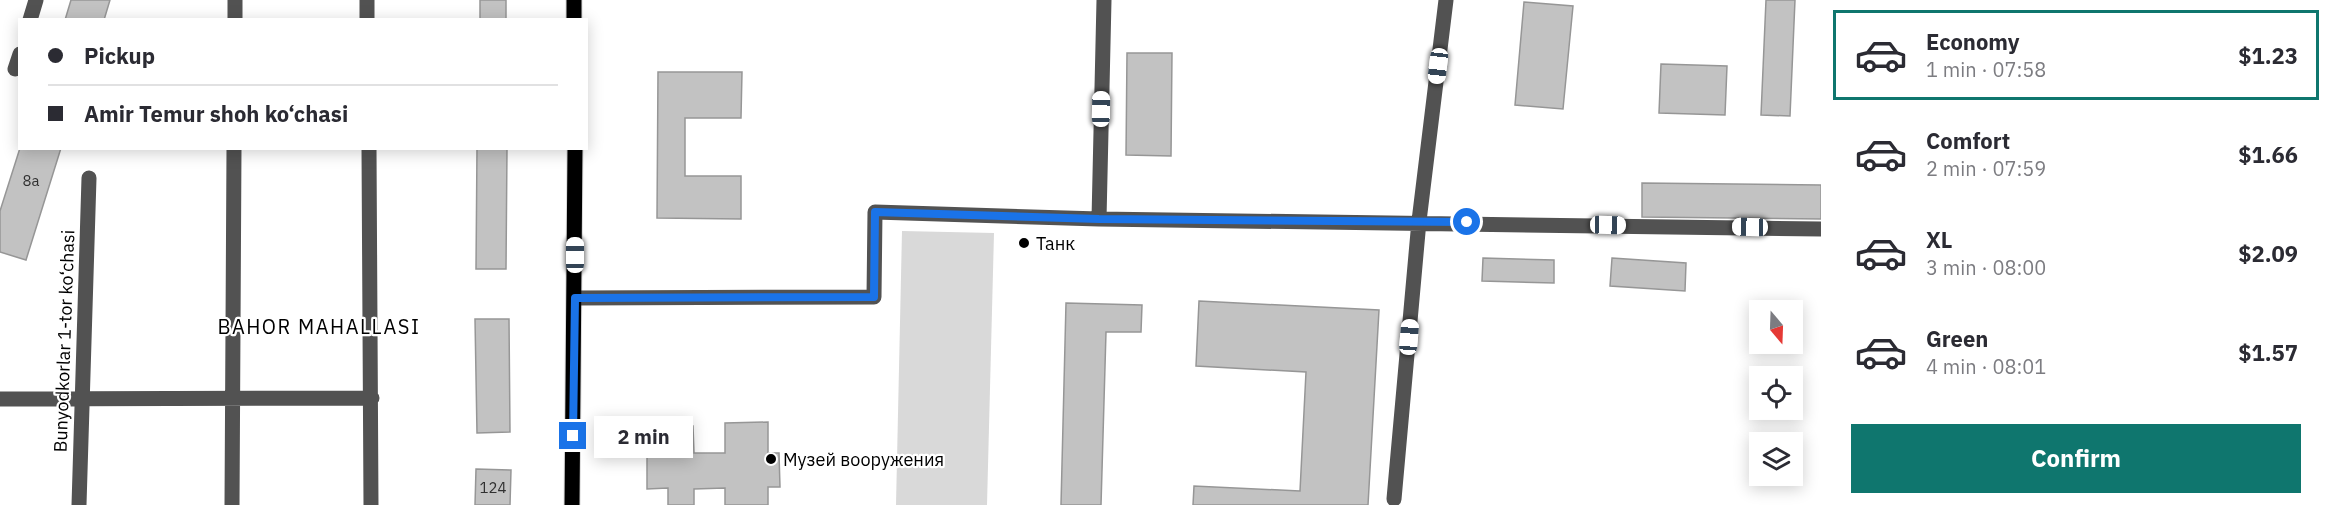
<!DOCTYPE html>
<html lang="en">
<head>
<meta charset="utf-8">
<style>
	body { margin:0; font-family:"IBM Plex Sans",sans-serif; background:#f2f2f3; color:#2b2b33; height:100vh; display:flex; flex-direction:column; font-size:22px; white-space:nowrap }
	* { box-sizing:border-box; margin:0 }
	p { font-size:20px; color:#7c7c81 }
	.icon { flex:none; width:33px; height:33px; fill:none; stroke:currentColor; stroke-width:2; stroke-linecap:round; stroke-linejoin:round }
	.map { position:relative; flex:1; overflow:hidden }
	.details { display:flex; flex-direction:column; background:#fff; width:510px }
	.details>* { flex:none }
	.banner { position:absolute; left:18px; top:18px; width:570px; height:132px; border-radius:0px; box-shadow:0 3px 15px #0003; display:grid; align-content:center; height:132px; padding:0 30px; background:#fff }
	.needle { width:39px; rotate:161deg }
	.buttons { position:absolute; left:1749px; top:300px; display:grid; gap:12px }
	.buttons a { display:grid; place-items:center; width:54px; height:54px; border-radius:0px; background:#fff; box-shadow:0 3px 15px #0003; font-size:30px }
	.end { position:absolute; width:27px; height:27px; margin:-14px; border:8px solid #1a73e8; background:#fff; box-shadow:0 0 0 3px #fff }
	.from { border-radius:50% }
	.bubble { position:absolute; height:42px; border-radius:0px; background:#fff; box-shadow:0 3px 15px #0003; font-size:20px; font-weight:700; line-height:42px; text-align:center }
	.car { position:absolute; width:18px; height:36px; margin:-18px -9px; border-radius:8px; box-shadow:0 0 4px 2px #0007; background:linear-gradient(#fff 24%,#345 0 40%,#fff 0 76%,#345 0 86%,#fff 0) }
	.banner b { display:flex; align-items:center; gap:21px; height:57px; font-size:22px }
	.banner b+b { border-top:2px solid #e1e1e2 }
	.banner i { width:15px; height:15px; background:#2b2b33 }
	ul { padding:10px 0 0; list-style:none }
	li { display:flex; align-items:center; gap:18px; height:90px; margin:0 12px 9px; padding:0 18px; border:3px solid transparent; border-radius:0px }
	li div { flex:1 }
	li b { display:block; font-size:22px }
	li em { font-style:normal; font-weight:700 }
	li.on { border-color:#0f766e }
	li>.icon { width:54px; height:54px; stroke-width:1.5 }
	.cta { display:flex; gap:12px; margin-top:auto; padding:12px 30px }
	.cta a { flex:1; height:69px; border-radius:0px; background:#0f766e; color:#fff; font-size:24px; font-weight:700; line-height:69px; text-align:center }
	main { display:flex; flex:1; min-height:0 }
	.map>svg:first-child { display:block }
	.green { fill:#d9d9d9 }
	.building { fill:#c2c2c2; stroke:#969696; stroke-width:1.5 }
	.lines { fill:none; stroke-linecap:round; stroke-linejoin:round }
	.major-casing { stroke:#dbdbdb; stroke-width:17 }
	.minor { stroke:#525252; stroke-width:15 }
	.major { stroke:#000; stroke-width:15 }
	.route { stroke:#1a73e8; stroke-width:8 }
	.poi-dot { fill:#000; stroke:#fff; stroke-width:2 }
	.labels { text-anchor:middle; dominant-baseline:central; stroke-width:4.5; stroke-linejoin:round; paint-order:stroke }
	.number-label { font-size:15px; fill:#303030 }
	.poi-label { font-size:18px; fill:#000; stroke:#fff; text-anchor:start }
	.street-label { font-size:18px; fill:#000; stroke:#fff }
	.neighbourhood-label { font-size:20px; letter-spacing:1.5px; fill:#000; stroke:#fff }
</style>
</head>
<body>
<main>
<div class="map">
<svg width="1821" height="505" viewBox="0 0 1821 505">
	<rect width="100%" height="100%" fill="#fff"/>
	<!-- green -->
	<path class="green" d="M902,231L994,233L987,505H896Z"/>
	<!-- building -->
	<path class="building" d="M71,0H110L104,20H65Z
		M480,0H506V20H480Z
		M1766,0H1795L1790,116L1761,115Z
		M1524,2L1573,6L1563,109L1515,105Z
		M1127,53H1172L1171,156L1126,155Z
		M1661,64L1727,66L1725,115L1659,113Z
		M658,72H742L741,118H685V176H741V219L657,218Z
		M20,148H61L26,260L0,252V211Z
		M477,148H507L506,269H476Z
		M1642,183L1821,185V219L1642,217Z
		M1483,258L1554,260V283L1482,281Z
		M1612,258L1686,263L1685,291L1610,286Z
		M1199,301L1379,310L1368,505H1193L1194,486L1300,491L1306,372L1196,366Z
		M1066,303L1142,305L1141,332H1106L1101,505H1061Z
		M475,319H509L510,432L477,433Z
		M768,422V453H779L780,487H768V505H725V488L694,489V505H668V488L647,489V454H668V426H693L694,453H725V423Z
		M476,469L511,470L510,505H475Z"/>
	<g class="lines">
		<defs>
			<path id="major" d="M574,0V20
				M572,505L575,148"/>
		</defs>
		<!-- major casing -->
		<use href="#major" class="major-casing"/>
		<!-- minor -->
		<path class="minor" d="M367,0V20
			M30,20L36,0
			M235,20V0
			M15,69L20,54
			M369,148L371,505
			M1099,219L1104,0
			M575,298L874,297L875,212L1099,219L1821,229
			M0,399L372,398
			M1394,499L1419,221L1446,0
			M79,505L89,178
			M232,505L234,148"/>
		<!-- major -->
		<use href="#major" class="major"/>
	</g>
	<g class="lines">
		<!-- route -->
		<path class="route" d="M573,436L575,298L874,297L875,212L1099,219L1467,222"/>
	</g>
	<!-- markers -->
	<g class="poi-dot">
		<circle cx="1024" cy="243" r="6"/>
		<circle cx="771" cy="459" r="6"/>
	</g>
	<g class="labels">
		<!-- number labels -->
		<g class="number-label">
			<text x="31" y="180">8a</text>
			<text x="493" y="487">124</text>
		</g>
		<!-- poi labels -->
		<g class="poi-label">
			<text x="1036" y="243">Танк</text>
			<text x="783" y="459">Музей вооружения</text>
		</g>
		<!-- street labels -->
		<g class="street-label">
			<text transform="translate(64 341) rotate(-88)">Bunyodkorlar 1-tor ko‘chasi</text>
		</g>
		<!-- neighbourhood labels -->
		<g class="neighbourhood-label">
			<text x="319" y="326">BAHOR MAHALLASI</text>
		</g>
	</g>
</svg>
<div class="buttons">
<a><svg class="needle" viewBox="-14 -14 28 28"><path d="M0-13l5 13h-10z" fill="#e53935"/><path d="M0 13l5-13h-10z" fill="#7c7c81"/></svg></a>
<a><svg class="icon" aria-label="locate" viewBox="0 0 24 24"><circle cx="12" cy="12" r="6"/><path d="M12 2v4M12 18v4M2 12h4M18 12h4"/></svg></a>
<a><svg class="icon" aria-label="layers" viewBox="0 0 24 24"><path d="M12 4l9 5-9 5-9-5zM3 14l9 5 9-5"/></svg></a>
</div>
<i class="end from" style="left:1467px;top:222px"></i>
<i class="end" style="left:573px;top:436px"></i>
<div class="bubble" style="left:594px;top:416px;width:99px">2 min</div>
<i class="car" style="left:1438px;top:66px;rotate:187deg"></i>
<i class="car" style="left:1101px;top:109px;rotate:1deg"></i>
<i class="car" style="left:1608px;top:225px;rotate:91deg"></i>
<i class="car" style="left:1750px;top:227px;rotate:271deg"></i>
<i class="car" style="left:575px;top:255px;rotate:0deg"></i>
<i class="car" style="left:1409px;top:337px;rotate:5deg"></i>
<div class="banner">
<b><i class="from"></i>Pickup</b>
<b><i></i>Amir Temur shoh ko‘chasi</b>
</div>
</div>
<section class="details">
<ul>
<li class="on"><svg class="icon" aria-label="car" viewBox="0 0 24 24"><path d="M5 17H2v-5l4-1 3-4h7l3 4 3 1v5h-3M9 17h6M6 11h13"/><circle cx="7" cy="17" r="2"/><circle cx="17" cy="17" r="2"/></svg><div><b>Economy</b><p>1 min · 07:58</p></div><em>$1.23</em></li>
<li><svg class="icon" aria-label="car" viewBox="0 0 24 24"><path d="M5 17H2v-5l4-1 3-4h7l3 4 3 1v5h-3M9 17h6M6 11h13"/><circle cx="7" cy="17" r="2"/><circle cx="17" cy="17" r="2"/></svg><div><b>Comfort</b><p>2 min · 07:59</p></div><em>$1.66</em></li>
<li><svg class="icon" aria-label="car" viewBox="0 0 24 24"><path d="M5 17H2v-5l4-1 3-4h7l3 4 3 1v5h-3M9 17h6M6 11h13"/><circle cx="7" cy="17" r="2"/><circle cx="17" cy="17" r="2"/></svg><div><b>XL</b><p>3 min · 08:00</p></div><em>$2.09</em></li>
<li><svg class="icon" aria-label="car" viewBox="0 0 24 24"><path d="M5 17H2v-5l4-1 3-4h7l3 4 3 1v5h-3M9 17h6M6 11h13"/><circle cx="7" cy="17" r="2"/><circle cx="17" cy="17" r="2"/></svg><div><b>Green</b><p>4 min · 08:01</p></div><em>$1.57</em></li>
</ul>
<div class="cta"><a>Confirm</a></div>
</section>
</main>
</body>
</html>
